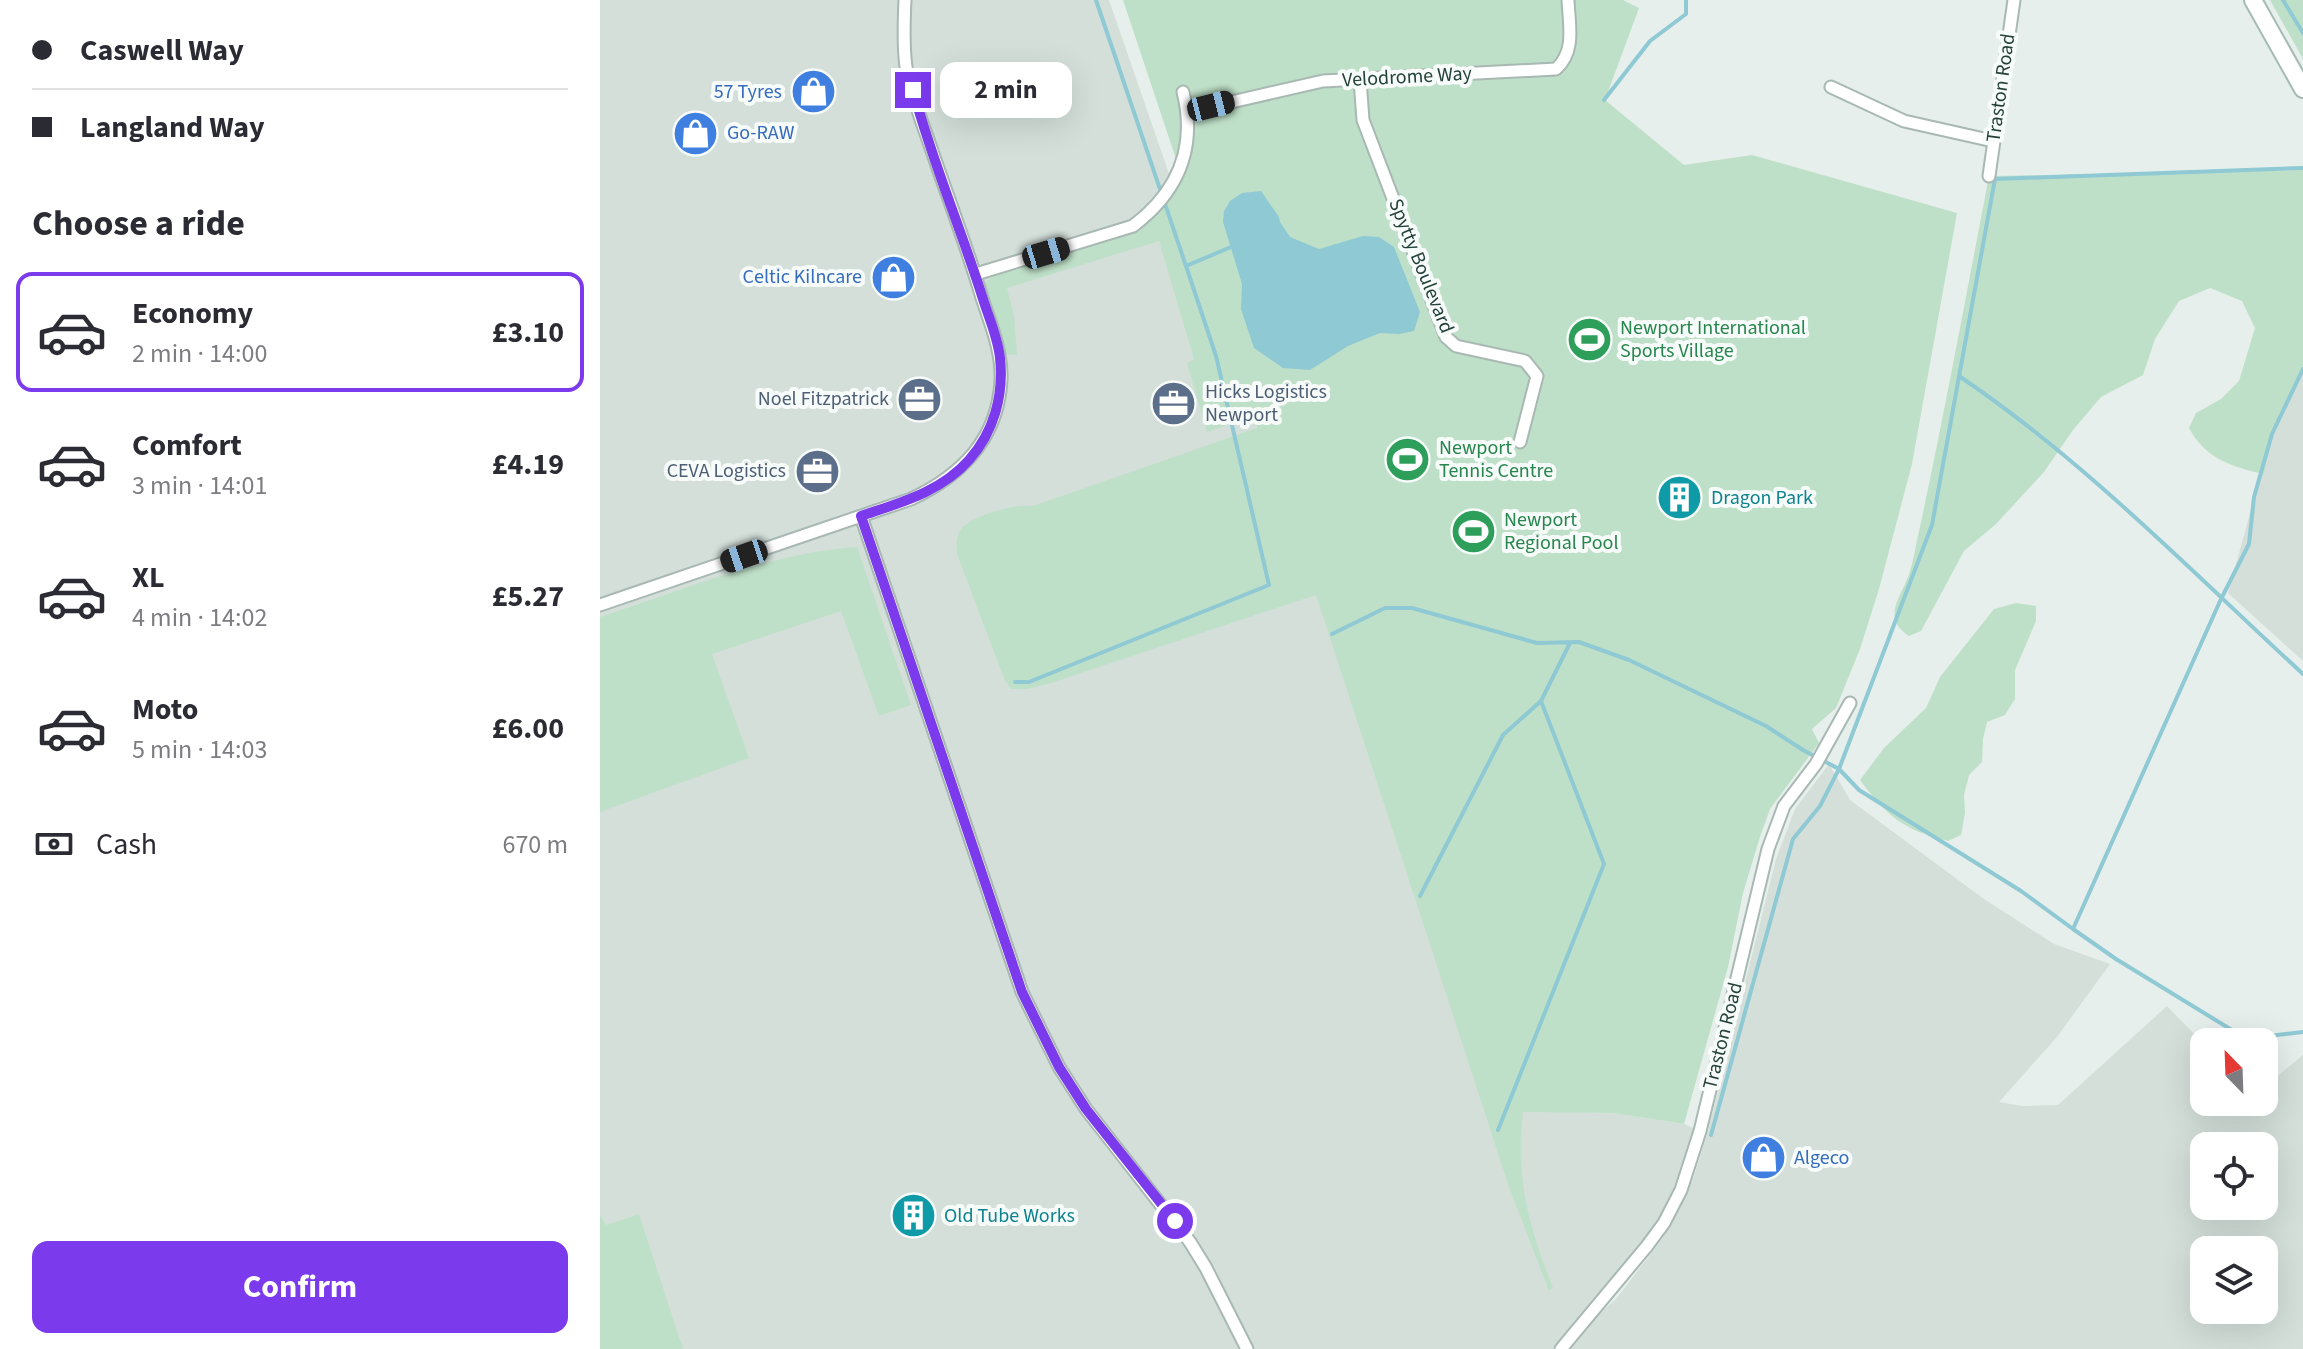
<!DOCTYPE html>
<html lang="en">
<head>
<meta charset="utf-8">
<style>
	body { margin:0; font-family:"Source Sans 3",sans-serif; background:#f7f7f7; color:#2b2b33; height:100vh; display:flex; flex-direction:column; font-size:30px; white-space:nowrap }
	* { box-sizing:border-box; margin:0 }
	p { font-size:26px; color:#7c7c81 }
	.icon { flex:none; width:44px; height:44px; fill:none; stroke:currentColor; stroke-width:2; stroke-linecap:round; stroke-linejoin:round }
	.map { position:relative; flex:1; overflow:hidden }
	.details { display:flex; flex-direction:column; background:#fff; width:600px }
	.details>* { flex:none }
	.banner { display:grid; align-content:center; height:176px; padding:0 32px; background:#fff }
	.needle { width:52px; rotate:337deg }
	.tools { position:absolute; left:1590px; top:1028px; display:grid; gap:16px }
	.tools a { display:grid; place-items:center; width:88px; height:88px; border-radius:16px; background:#fff; box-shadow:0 8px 32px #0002; font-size:40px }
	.end { position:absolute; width:36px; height:36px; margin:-18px; border:10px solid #7c3aed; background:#fff; box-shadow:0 0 0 4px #fff }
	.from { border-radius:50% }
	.bubble { position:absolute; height:56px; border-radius:16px; background:#fff; box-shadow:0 8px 32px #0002; font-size:26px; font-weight:700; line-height:56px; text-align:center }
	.car { position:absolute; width:24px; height:48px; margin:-24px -12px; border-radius:10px; box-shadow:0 0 6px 2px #0007; background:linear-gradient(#222 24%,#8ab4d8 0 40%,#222 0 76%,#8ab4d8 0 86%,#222 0) }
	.banner b { display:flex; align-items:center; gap:28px; height:76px; font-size:30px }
	.banner b+b { border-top:2px solid #e1e1e2 }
	.banner i { width:20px; height:20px; background:#2b2b33 }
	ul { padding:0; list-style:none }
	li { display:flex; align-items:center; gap:24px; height:120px; margin:0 16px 12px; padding:0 16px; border:4px solid transparent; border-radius:16px }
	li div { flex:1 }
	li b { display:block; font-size:30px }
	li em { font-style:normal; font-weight:700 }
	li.current { border-color:#7c3aed }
	li>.icon { width:72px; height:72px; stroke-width:1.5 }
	h2 { padding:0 32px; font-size:36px; line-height:96px }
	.pay { display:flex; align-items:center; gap:20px; height:88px; padding:0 32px; font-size:30px }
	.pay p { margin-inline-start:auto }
	.cta { display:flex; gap:16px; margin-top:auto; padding:16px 32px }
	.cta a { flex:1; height:92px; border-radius:16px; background:#7c3aed; color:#fff; font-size:32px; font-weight:700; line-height:92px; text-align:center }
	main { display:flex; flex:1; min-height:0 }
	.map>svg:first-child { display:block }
	.built { fill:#d4dfda; fill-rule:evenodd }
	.green { fill:#bfe0c8 }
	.water { fill:#8ec9d4 }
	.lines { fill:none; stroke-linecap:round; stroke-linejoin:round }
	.stream { stroke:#8ec9d4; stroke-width:4 }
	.street-casing { stroke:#a8b8b2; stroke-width:15 }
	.secondary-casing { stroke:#a4bbb3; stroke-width:20 }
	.street { stroke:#fff; stroke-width:11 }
	.secondary { stroke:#fff; stroke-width:16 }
	.route { stroke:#7c3aed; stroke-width:10 }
	.labels { text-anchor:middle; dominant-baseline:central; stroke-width:8; stroke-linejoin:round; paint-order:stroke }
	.street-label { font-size:20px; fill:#24423a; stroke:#f7fbf9 }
	.shop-label { font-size:20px; fill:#366cbe; stroke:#f7fbf9; text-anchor:end }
	.leisure-label { font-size:20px; fill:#27864d; stroke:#f7fbf9; text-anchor:start }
	.service-label { font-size:20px; fill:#4e5e75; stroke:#f7fbf9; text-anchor:end }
	.culture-label { font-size:20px; fill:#0d838f; stroke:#f7fbf9; text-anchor:start }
</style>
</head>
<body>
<main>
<section class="details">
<div class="banner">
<b><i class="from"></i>Caswell Way</b>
<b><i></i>Langland Way</b>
</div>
<h2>Choose a ride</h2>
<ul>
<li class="current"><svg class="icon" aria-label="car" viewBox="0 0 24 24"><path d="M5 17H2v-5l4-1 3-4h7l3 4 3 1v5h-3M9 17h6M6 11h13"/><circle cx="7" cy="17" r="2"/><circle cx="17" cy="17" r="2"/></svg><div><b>Economy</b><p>2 min · 14:00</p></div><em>£3.10</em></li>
<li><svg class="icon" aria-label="car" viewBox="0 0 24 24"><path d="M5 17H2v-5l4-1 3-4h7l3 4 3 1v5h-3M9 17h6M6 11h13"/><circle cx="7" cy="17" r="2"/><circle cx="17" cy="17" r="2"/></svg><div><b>Comfort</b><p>3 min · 14:01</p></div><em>£4.19</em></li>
<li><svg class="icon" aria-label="car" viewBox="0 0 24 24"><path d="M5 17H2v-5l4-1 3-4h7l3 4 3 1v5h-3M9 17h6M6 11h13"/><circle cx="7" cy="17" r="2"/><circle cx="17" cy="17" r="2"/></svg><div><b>XL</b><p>4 min · 14:02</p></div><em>£5.27</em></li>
<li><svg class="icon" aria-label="car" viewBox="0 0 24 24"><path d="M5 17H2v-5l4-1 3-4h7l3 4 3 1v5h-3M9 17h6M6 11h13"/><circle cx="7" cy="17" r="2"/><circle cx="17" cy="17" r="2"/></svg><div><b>Moto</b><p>5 min · 14:03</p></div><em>£6.00</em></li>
</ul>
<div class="pay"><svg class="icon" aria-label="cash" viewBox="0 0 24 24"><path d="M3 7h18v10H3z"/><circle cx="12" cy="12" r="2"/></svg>Cash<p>670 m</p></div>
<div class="cta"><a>Confirm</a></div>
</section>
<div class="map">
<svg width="1703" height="1349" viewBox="0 0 1703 1349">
	<rect width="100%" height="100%" fill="#e6efeb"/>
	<!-- built -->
	<path class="built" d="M0,0H509L681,498L923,1111L1013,1113L1084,1124L1100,1131L1077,1199L975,1335L1016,1299L1063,1238L1081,1206L1094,1176L1108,1131L1176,859L1195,809L1229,764L1250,800L1384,899L1454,944L1510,964L1457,1037L1399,1102L1422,1106L1458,1105L1567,1006L1604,1044V1102H1664V1087L1703,1055V1349H0ZM1604,1146H1664V1206H1604ZM1604,1250H1664V1310H1604Z
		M1703,369V661L1628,593L1672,434Z"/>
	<!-- green -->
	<path class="green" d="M523,0H1023L1039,8L1005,100L1084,165L1152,155L1357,213L1312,464L1279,589L1260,649L1236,708L1212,729L1219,743L1170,809L1160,837L1143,893L1128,967L1084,1124L1013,1113L923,1112C916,1183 928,1223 953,1288L949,1291L909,1187L716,595L451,683L428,689H411L405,681L358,557C356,548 355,540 360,531C369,515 415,504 433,506L657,428L653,416L607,432L587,363L594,359L559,241L407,288L414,316L417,355L403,354L383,285L395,274L541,229L555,214L579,179L582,177Z
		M1670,0H1703V59Z
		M1703,170V369L1672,434L1664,474C1631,467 1605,458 1589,428L1596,413L1621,399L1639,381L1655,328L1642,301L1610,288L1579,301L1555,339L1543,375L1501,397L1473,430L1444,472L1396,524L1364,551L1321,631L1309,636C1282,618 1299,600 1308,577C1313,564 1315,549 1318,536C1344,416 1366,296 1389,176Z
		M257,547L311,705L279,716L241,611L112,654L149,758L0,812V617C84,590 169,553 257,547Z
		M1416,603L1436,606V621L1415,670V699L1405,715L1387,722L1383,739L1382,762L1369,775L1364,795L1365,813L1361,835L1348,841C1303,830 1287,816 1260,780L1284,748L1326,708L1340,677L1394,609Z
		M39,1214L83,1349H0V1215L6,1225Z"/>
	<!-- water -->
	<path class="water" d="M661,191L679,217L680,222L690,237L719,249L763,236L779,237L794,247L820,312L814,331L799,334L780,333L748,346L710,370L683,368L654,348L641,309L642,284L623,222L624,211L630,201L642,193Z"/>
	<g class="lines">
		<!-- stream -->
		<path class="stream" d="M496,0L586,266
			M1683,0L1703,33
			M1004,100L1050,41L1086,14V0
			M1703,369L1672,434L1654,497L1649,544L1621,599L1473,929L1516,959L1640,1035L1650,1038L1703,1032
			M1359,376C1485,461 1592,572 1703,674
			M732,634L785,608H812L937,643L979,642L1029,660L1166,726L1203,750L1239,769L1220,806L1193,839L1111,1135
			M415,682H429L669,585L616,356L586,266L631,247
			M820,896L903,735L941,701
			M1473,929L1421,891L1259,790L1239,769L1332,525L1395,179L1703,168
			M898,1130L1004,864L941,701L970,643"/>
		<defs>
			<path id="street" d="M760,80L763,120L846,337L856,346L925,361L937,376L920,442
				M1231,87L1304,121L1393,141
				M588,112L723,81L956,69C976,51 969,25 968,0
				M1389,176L1414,0
				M376,274L533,226C578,192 597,148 583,92
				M261,516L422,992L459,1067L486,1109L590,1242L606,1268L647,1349
				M0,605L311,499C362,475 398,439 401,380C402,351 391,325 382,298C367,247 348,198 331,148C322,122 311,94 306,67C303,46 304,21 305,0
				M961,1349L1047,1246L1064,1223L1081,1190L1100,1131L1119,1053L1168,849L1184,806L1216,764L1250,703"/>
			<path id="secondary" d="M1653,0L1703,89"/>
		</defs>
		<!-- street casing -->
		<use href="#street" class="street-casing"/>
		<!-- secondary casing -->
		<use href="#secondary" class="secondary-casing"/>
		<!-- street -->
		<use href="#street" class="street"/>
		<!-- secondary -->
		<use href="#secondary" class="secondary"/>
	</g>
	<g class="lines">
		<!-- route -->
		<path class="route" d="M313,90C332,161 361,229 383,299C389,318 398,338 400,358C404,395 394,432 369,460C341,492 299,503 261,516L422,992L459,1067L486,1109L575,1221"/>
	</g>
	<!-- icons -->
	<defs>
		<symbol id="shop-disc" viewBox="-11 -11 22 22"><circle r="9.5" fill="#3f7fe0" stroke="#f7fbf9"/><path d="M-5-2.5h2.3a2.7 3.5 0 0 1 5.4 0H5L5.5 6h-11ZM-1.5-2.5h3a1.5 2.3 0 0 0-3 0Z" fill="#fff"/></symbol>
		<symbol id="stadium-disc" viewBox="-11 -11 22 22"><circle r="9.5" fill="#2e9e5b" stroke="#f7fbf9"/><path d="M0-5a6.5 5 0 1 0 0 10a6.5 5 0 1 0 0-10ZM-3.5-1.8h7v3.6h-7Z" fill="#fff"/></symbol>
		<symbol id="office-disc" viewBox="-11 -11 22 22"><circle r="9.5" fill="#5c6f8a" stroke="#f7fbf9"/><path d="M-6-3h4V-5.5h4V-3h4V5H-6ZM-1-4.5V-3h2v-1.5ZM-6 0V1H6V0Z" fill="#fff"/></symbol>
		<symbol id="building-disc" viewBox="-11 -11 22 22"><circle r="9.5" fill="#0f9aa8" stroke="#f7fbf9"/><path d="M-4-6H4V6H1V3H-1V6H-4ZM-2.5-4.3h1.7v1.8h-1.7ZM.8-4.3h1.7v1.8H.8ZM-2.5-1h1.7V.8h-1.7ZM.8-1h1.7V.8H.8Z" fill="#fff"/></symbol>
	</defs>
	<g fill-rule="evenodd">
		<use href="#shop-disc" x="188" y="66" width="51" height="51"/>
		<use href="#shop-disc" x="70" y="108" width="51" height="51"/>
		<use href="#shop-disc" x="268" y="252" width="51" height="51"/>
		<use href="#stadium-disc" x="964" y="314" width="51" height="51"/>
		<use href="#office-disc" x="294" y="374" width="51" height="51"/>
		<use href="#office-disc" x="548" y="378" width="51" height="51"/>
		<use href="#stadium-disc" x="782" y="434" width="51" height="51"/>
		<use href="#office-disc" x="192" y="446" width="51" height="51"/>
		<use href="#building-disc" x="1054" y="472" width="51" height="51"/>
		<use href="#stadium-disc" x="848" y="506" width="51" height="51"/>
		<use href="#shop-disc" x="1138" y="1132" width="51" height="51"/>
		<use href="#building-disc" x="288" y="1190" width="51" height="51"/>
	</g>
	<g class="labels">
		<!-- street labels -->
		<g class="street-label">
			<text transform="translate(807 77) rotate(-3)">Velodrome Way</text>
			<text transform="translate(1401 88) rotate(-82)">Traston Road</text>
			<text transform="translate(821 266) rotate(68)">Spytty Boulevard</text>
			<text transform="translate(1123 1036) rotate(-76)">Traston Road</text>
		</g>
		<!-- shop labels -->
		<g class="shop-label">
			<text x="182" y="92">57 Tyres</text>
			<text x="127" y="133" text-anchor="start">Go-RAW</text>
			<text x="262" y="277">Celtic Kilncare</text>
			<text x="1194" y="1158" text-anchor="start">Algeco</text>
		</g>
		<!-- leisure labels -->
		<g class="leisure-label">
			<text x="1020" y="328">Newport International<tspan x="1020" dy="23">Sports Village</tspan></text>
			<text x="839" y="448">Newport<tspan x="839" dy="23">Tennis Centre</tspan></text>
			<text x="904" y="520">Newport<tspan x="904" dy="23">Regional Pool</tspan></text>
		</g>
		<!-- service labels -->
		<g class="service-label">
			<text x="605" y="392" text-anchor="start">Hicks Logistics<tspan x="605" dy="23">Newport</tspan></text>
			<text x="289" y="399">Noel Fitzpatrick</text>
			<text x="186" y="471">CEVA Logistics</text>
		</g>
		<!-- culture labels -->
		<g class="culture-label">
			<text x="1111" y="498">Dragon Park</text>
			<text x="344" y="1216">Old Tube Works</text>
		</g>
	</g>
</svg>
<div class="tools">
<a><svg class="needle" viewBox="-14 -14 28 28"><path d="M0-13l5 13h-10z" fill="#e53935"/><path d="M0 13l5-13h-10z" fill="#7c7c81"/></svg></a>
<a><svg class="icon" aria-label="locate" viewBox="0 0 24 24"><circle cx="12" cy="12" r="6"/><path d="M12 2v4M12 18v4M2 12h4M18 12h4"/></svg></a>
<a><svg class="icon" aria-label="layers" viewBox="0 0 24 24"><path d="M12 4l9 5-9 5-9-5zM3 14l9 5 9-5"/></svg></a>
</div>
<i class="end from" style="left:575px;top:1221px"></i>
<i class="end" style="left:313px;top:90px"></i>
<div class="bubble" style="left:340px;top:62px;width:132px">2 min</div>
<i class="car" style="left:611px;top:106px;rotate:76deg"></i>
<i class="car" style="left:446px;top:253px;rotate:73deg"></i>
<i class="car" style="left:144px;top:556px;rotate:251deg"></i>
</div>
</main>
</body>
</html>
